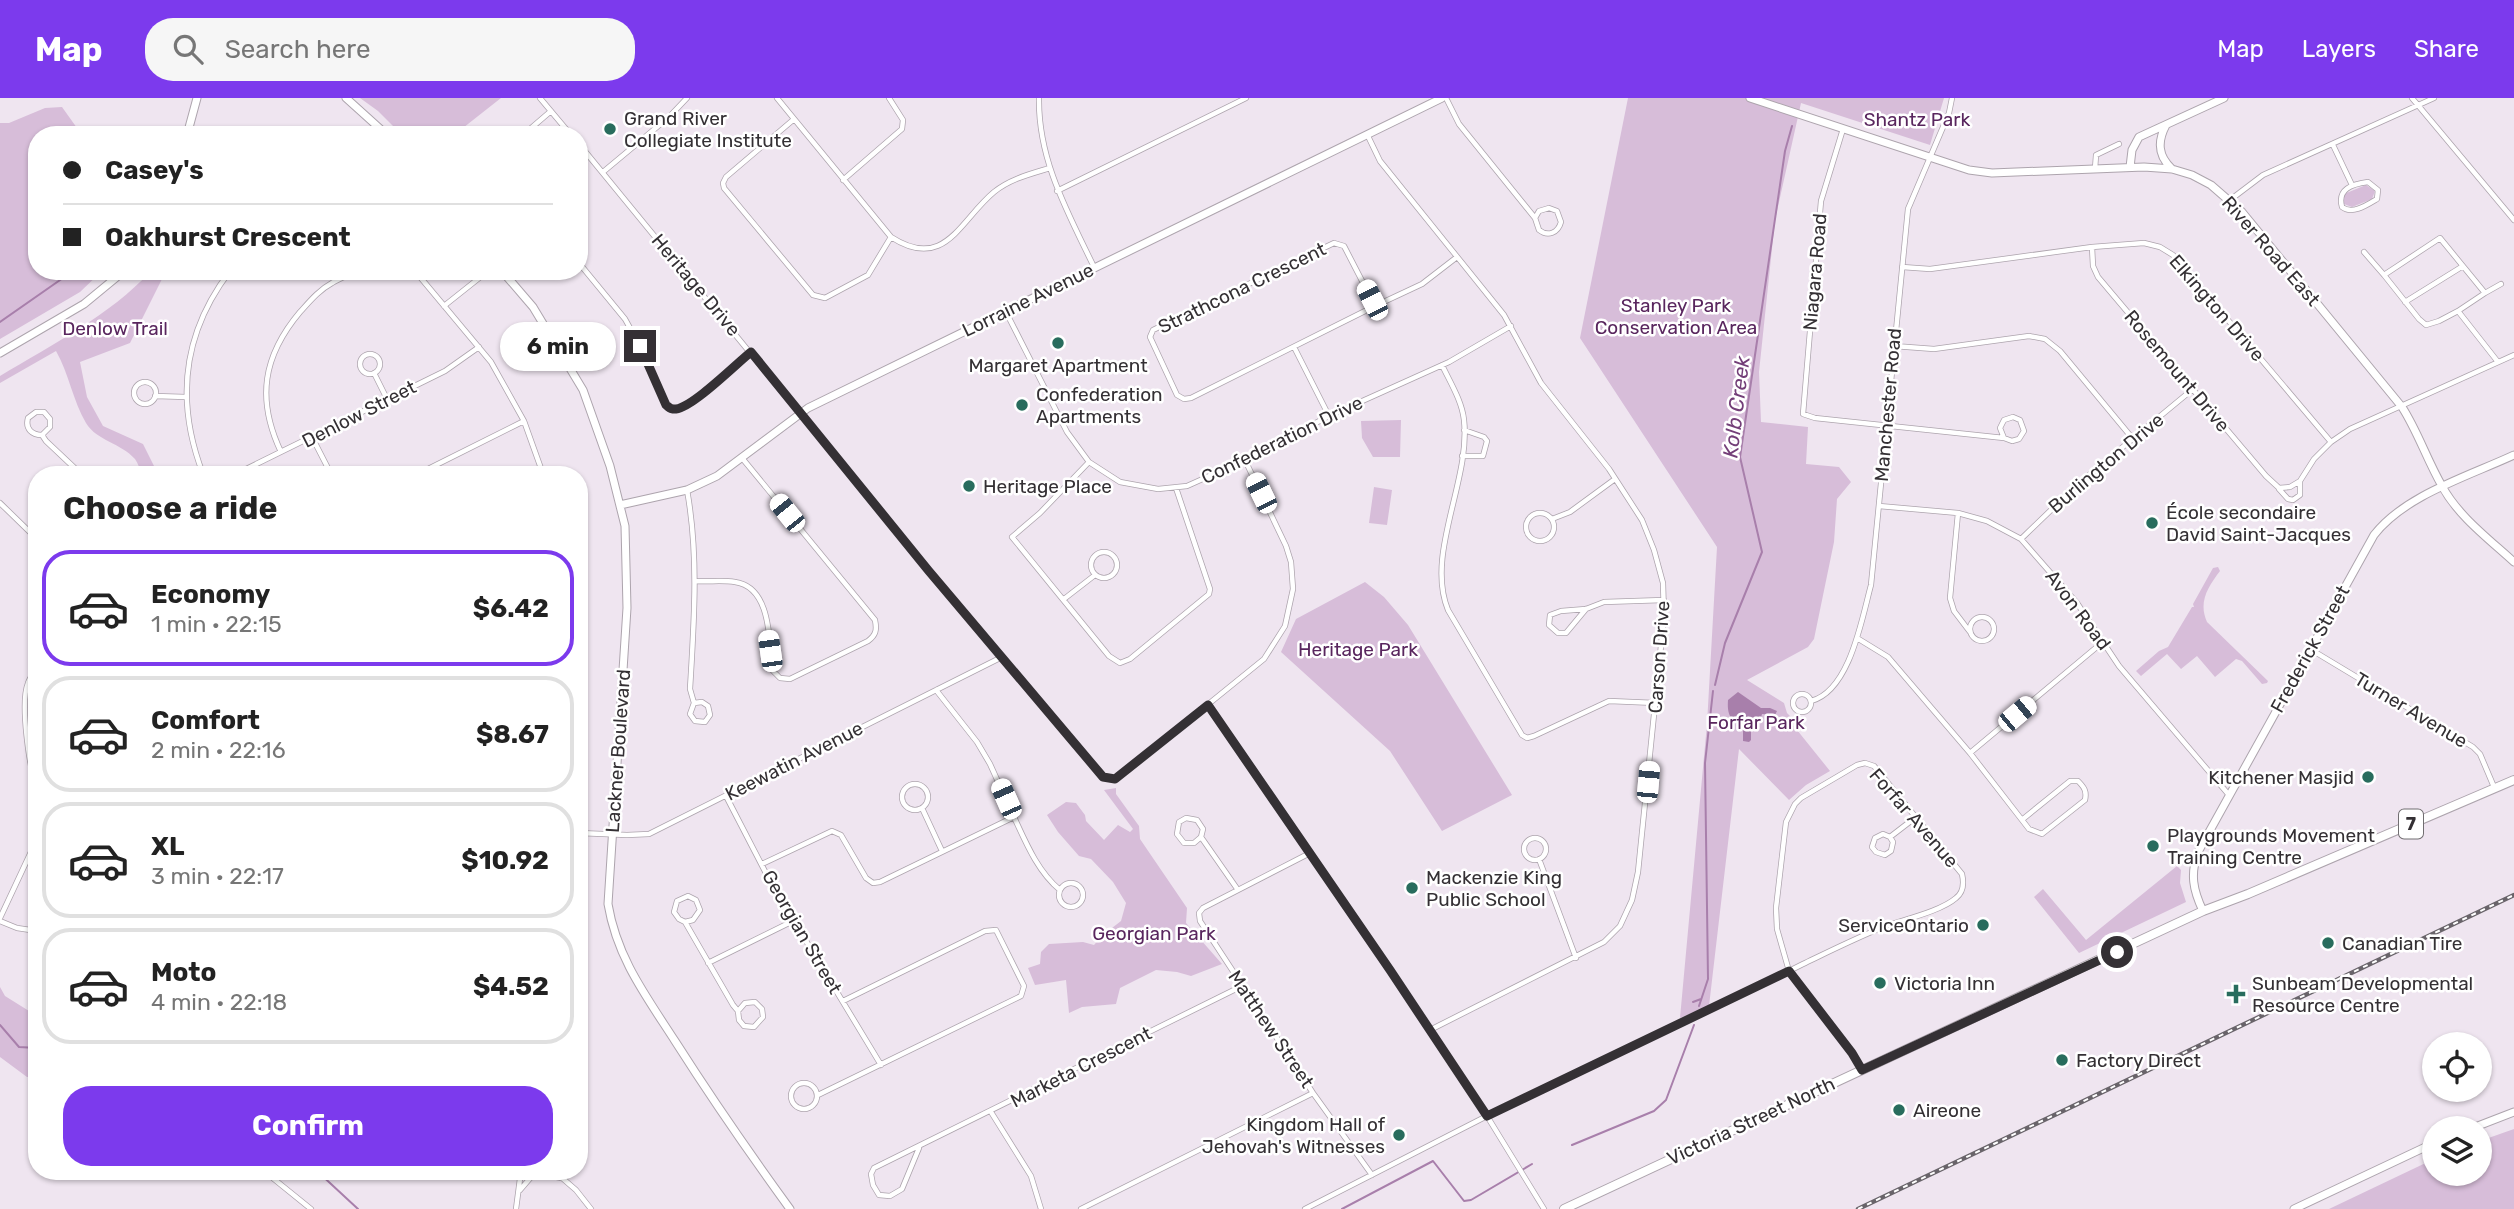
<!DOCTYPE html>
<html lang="en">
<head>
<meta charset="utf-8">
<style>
	body { margin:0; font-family:Rubik,sans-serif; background:#f6f6f6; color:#222; height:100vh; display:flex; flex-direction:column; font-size:26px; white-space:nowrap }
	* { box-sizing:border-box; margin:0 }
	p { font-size:23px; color:#767676 }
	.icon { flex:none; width:38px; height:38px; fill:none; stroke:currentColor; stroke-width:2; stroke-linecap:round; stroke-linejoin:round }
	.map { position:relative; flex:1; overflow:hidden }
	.panel { position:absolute; left:28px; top:368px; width:560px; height:714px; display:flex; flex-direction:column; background:#fff; border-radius:28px; box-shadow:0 2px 5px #0004 }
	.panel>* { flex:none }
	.guide { position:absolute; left:28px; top:28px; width:560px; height:154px; border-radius:28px; box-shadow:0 2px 5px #0004; display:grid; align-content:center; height:154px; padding:0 35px; background:#fff }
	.controls { position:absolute; left:2422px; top:934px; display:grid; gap:14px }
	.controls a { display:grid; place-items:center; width:70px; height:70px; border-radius:50%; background:#fff; box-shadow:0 2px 5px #0004; font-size:35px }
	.end { position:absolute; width:32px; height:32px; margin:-16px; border:9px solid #343034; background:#fff; box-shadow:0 0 0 4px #fff }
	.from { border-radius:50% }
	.bubble { position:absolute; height:49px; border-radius:24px; background:#fff; box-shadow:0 2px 5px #0004; font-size:23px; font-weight:700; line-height:49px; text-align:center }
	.car { position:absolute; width:21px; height:42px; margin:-21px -10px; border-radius:9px; box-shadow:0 0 5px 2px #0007; background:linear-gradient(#fff 24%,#345 0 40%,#fff 0 76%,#345 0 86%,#fff 0) }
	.guide b { display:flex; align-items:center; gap:24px; height:66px; font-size:26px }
	.guide b+b { border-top:2px solid #e0e0e0 }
	.guide i { width:18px; height:18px; background:#222 }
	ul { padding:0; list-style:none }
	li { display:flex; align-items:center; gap:21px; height:116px; margin:0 14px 10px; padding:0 21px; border:4px solid #e0e0e0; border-radius:28px }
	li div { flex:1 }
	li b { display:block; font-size:26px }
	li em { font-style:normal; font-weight:700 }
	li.active { border-color:#7c3aed }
	li>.icon { width:63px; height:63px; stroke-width:1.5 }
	h2 { padding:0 35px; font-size:32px; line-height:84px }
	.action { display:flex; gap:14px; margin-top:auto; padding:14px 35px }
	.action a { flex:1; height:80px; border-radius:28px; background:#7c3aed; color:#fff; font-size:28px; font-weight:700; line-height:80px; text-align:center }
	header { display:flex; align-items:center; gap:42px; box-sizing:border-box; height:98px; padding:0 35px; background:#7c3aed; color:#fff }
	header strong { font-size:33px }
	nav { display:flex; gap:38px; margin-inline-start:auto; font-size:24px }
	.search { width:490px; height:63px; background:#f6f6f6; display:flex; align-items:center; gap:18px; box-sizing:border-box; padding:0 24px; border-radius:28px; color:#767676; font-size:26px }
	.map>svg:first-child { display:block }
	.green { fill:#d7bdd9 }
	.water { fill:#a87fab }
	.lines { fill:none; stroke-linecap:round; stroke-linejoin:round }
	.stream { stroke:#a87fab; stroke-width:2 }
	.street-casing { stroke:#ada4ad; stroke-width:6 }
	.secondary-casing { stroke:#ada4ad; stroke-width:9 }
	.primary-casing { stroke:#ada4ad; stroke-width:10 }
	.street { stroke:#fff; stroke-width:4.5 }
	.secondary { stroke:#fff; stroke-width:7 }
	.primary { stroke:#fff; stroke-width:8 }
	.rail-casing { stroke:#69646a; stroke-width:4.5 }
	.rail { stroke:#fff; stroke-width:2; stroke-dasharray:5; stroke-linecap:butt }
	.route { stroke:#343034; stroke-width:9 }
	.poi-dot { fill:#286c5d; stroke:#fff; stroke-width:2.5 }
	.labels { text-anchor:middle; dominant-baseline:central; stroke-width:5; stroke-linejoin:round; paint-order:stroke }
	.shield { fill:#fff; stroke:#716e71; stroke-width:2 }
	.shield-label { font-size:18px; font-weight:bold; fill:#343034 }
	.poi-label { font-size:19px; fill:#343034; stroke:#fff; text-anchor:start }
	.park-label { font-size:19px; fill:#59265e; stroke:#fff }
	.street-label { font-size:19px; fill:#343034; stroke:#fff }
	.water-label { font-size:21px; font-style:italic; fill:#733e78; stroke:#fff }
</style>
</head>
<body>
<header>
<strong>Map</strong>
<div class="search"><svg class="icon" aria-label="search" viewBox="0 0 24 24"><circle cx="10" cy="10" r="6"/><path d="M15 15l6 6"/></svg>Search here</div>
<nav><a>Map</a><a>Layers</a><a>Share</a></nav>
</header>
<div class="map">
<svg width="2514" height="1111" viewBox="0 0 2514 1111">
	<rect width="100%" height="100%" fill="#efe5f0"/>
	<!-- green -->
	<path class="green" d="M360,0H501L454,37H402L378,13Z
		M1628,0H1944L1930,47L1801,5L1775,122L1759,274L1761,324L1808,329L1806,366L1839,369L1851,384L1837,401L1834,444L1814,541L1808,549L1747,582L1784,605L1787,615L1795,623L1793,627L1830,673L1806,687L1789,702L1739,651L1709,908L1680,920L1707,626L1717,449L1580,240Z
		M62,9L82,37H37V173H102L80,194L0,241V25H9L45,10Z
		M2366,87L2375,93L2372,101L2352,109L2344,106V96Z
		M151,173H166L130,245L80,264L87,299L103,328L143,346L158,376H142C140,372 138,365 135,361C121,345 97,343 86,325C73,303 69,276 56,253L0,285V278C53,246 109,218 151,173Z
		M1401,322L1400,359H1373L1362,340L1361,323Z
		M1374,389L1392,392L1387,427L1369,425Z
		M2218,469L2220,473C2208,489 2198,504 2207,524L2268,583L2267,585L2262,586L2242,563L2236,561L2215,579L2197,558L2181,571L2167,556L2141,578L2136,573L2159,553L2168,549L2192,509H2194L2193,506L2213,470Z
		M1365,484L1384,499L1408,527L1512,697L1442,733L1390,653L1281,554L1296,521Z
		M1116,690V696L1139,728L1140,741L1187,810L1186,825L1222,866L1191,878L1177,874L1156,872L1120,890L1116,906L1082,909L1069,915L1066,882L1035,887L1028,870L1040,866L1041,854L1049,846L1083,844L1094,847L1103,837L1121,823L1126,805L1113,784L1091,761L1079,758L1058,734L1047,717L1066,704L1076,705L1085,717L1086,723L1104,742L1118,727L1130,734L1133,731L1104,692Z
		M2177,768L2181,772L2180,785L2186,804L2079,855L2034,799L2043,791L2086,842Z
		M0,889L5,898L37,918V979H27L0,959Z
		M2514,1031V1111H2329L2434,1061V1076H2480V1043Z"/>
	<!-- water -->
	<path class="water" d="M1738,594L1761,610H1770L1777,613L1775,617L1762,616L1760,623L1751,629V642L1749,644L1743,643V629C1730,623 1727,616 1728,602Z"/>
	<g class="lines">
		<!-- stream -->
		<path class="stream" d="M0,224L73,173
			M1715,587L1725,545L1762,454L1740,359L1785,53L1792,28
			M1693,904L1701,901
			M1699,908L1708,881L1705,665L1713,593
			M0,927L19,949L37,950
			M1572,1047L1654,1013L1666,1002L1694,927
			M317,1073L358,1111
			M1342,1111L1433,1063L1464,1103L1471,1102L1532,1066"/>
		<defs>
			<path id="street" d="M540,0L571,37
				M777,0L891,139C945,174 960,122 994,94C1010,81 1030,76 1050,70
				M1039,0C1038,62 1068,115 1094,169
				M1446,0L1459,26L1535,120L1539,132C1548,139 1558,135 1561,124L1557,113L1549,110L1539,113L1535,120
				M2412,0L2514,122
				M793,22L726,79L723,85L724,90L813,197L825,200L868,177L891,139
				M1843,31L1821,103L1803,316L1815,320L2004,340L2012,343L2019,341L2024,333L2020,322L2013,319L2004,322L2000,330L2004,340
				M1367,36L1380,63L1504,217L1541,285L1609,371L1642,422L1654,452L1663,485L1664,518L1638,774L1632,802L1620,828L1604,844L1430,932
				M274,37H285
				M523,37L551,13
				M579,46L928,472L1103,679L1116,681L1264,561L1285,528L1293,491L1291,464L1286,448L1245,362
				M2333,47L2352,87
				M2095,71L2096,57L2119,46
				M603,74L669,19L687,0
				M843,82L902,31L903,22L889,0
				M2368,84L2378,92L2377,101C2367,107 2352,117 2342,109C2337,91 2352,86 2368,84Z
				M1057,93L1246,0
				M2230,102L2263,77L2434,0
				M2092,149L2093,168L2098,179L2266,378L2279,390L2290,389L2300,383L2314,361L2331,344L2350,331L2514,257
				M2364,154L2384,177
				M579,165L625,221L640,248L666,307C670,310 670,311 676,311C692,309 736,266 751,254
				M1902,169L1930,171L2092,149L2144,145L2160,149L2173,157L2331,344
				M415,173L491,264L524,323L543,376
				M2485,195L2501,186
				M2405,204L2463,168
				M444,208L488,173
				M1375,208L1191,300L1184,301L1177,297L1150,239L1153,232L1334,145L1344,148L1375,208L1422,186L1457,159
				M2458,213L2439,223L2426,227L2419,221L2384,177L2440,140L2485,195L2458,213L2498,264
				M1006,214L1067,334L1089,364L1120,384L1158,391L1187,388L1245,362L1329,318L1449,264L1511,228
				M1894,248L1934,251L2029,238L2045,241L2060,253L2133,341
				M1294,249L1329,318
				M360 266a10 10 0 1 1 20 0a10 10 0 1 1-20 0Z
				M1442,267C1450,284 1462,303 1464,322C1471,382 1425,456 1448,512L1522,637L1527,640L1534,638L1609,603L1656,605
				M374,275L387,301
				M134 295a11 11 0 1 1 22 0a11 11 0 1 1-22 0Z
				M155,298L186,299
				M42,337L50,329V321L44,314H36L28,320C25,331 32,337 42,337L46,343L81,376
				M312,339L331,376
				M281,354C256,301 263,258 300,214C310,203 319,192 332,185C340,180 349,177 357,173
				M1462,358H1483L1487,343L1484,339L1464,332
				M1089,364L1040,415L1012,439L1109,558L1120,565L1130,561L1209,496L1210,491L1176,390
				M203,376C175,303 182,236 230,173
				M236,376L445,273L479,249
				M418,376L524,323
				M2279,391L2288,401L2293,402L2300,397V383
				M687,392C699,458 694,524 690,591L694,605L690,616L695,623L705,624L710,617L708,608L702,604L694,605
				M0,405L37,441
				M1879,408L1958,415L1987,423L2021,441L2077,505L2119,568L2229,697
				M1526 429a14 14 0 1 1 28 0a14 14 0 1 1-28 0Z
				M1958,415L1950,500L1954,513L1970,534
				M1552,421L1570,414L1615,381
				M2021,441L2078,386L2193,291
				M1091 467a13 13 0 1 1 26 0a13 13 0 1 1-26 0Z
				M696,483C709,484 722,482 735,484C772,489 769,545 773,573L780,580L790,581L868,543C876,537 877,532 875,522L742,360
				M1064,501L1095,477
				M1586,511L1566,535H1558L1549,527L1550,517L1561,513L1586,511L1604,504L1664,502
				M1970 531a12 12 0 1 1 24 0a12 12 0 1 1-24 0Z
				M1857,540L1888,559L1970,655L2029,731L2042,736L2085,702C2087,693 2084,689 2078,683H2070L2023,721
				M2310,551L2473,649L2480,656L2494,689
				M37,570C34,574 30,579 28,585C20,605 29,669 37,690
				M1793 605a9 9 0 1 1 18 0a9 9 0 1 1-18 0Z
				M1811,603C1850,593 1862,520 1871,487L1908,111L1949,15L1952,0
				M1208,607L1390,872L1487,1018L1544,1111
				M579,644L583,647L585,655L579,662
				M1970,655L2104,543
				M902 699a13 13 0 1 1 26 0a13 13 0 1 1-26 0Z
				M726,698L771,785L881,967
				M922,710L942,753
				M1014,719C1026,745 1038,774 1060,792
				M579,735L627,737L649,736L1002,559
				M1201,739L1194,745H1184L1177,736L1179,724L1186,720L1197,722L1203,731L1201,739L1238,792
				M1890,739L1893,744L1891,753L1885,757L1876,754L1872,749L1875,740L1883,736L1890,739L1916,719
				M1524 751a11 11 0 1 1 22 0a11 11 0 1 1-22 0Z
				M1308,756L1203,810L1199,815L1200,823L1313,995L1372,1077
				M1539,761L1576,860
				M762,766L832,733L841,737L866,780L873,785L880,784L1014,719L990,666L977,644L936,592
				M1059 797a12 12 0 1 1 24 0a12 12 0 1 1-24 0Z
				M0,820L37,741
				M0,823L17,830L37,833
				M685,824L693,822L700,812L696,802L688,798L677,803L674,814L679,821L685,824L733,907L738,913L739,922L744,928L754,929L763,919L762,911L755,904L745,905L738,913
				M37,860V871
				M708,865L795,822
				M791 998a13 13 0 1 1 26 0a13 13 0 1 1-26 0Z
				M818,997L1021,898L1024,888L996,832L985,833L843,903
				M991,1014L1031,1078L1041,1111
				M919,1050L902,1091L890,1098L879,1097L873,1087L871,1076L874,1070L1242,888
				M264,1073L311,1111
				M522,1073L532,1078L540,1075
				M554,1073L576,1092L591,1111
				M539,1075L561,1080
				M520,1092L532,1078
				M516,1111L521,1073
				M1081,1111L1313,995
				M1305,1111L1487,1018L1789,873L1803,866C1830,853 1858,839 1886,828C1906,821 1941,813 1956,800C1964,794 1964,785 1962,776L1874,668L1865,665L1857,667L1801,700L1795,706L1786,724L1776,810L1777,831L1789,873L1852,955L1861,971"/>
			<path id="secondary" d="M346,0L387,37
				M1750,0L1969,72L1992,75L2144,69L2172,71L2192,77L2211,87L2242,114L2402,309C2418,334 2427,362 2442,388C2458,418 2489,441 2514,464
				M2166,27C2157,44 2158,58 2172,71
				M187,37L197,0
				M2130,69L2132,52L2139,39L2224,0
				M502,173L533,209L583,292L610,368L625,428L627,510L608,806C617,860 646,898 675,943C712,1001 750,1056 790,1111
				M0,255L84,206L124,173
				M620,407L687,392L717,378L808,310L1442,0
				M2203,813C2193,792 2190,776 2198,754L2374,437C2405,397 2469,378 2514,357
				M2470,1031L2514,1014
				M2294,1111L2434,1045"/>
			<path id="primary" d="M1564,1111L2203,813L2248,796L2514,682"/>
		</defs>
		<!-- street casing -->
		<use href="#street" class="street-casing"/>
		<!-- secondary casing -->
		<use href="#secondary" class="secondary-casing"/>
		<!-- primary casing -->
		<use href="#primary" class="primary-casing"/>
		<!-- street -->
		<use href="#street" class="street"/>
		<!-- secondary -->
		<use href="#secondary" class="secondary"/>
		<!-- primary -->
		<use href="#primary" class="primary"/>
		<defs>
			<path id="rail" d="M1858,1111L2514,797"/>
		</defs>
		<!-- rail casing -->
		<use href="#rail" class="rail-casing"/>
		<!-- rail -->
		<use href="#rail" class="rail"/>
	</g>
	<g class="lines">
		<!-- route -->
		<path class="route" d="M640,248L666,307C670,310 670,311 676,311C693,309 736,266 751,254L928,472L1103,679L1115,681L1208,607L1390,872L1487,1018L1789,873L1852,955L1862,972L2117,854"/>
	</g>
	<!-- markers -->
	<g class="poi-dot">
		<circle cx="610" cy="31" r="7"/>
		<circle cx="1058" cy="245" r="7"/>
		<circle cx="1022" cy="307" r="7"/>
		<circle cx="969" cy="388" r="7"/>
		<circle cx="2152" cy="425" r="7"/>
		<circle cx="2368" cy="679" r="7"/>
		<circle cx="2153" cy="748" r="7"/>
		<circle cx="1412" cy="790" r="7"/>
		<circle cx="1983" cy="827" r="7"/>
		<circle cx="2328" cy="845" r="7"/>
		<circle cx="1880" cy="885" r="7"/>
		<path d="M2232.5 885.5h7v7h7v7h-7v7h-7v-7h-7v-7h7z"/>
		<circle cx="2062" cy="962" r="7"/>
		<circle cx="1899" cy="1012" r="7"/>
		<circle cx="1399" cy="1037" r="7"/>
	</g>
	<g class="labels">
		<!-- shield labels -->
		<rect class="shield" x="2399" y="711.5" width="24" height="29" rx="5"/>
		<g class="shield-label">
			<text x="2411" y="726">7</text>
		</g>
		<!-- poi labels -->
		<g class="poi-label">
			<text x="624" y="20">Grand River<tspan x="624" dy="22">Collegiate Institute</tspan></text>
			<text x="1058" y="267" text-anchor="middle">Margaret Apartment</text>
			<text x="1036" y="296">Confederation<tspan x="1036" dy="22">Apartments</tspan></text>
			<text x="983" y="388">Heritage Place</text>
			<text x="2166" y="414">École secondaire<tspan x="2166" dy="22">David Saint-Jacques</tspan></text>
			<text x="2354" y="679" text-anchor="end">Kitchener Masjid</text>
			<text x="2167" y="737">Playgrounds Movement<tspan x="2167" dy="22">Training Centre</tspan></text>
			<text x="1426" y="779">Mackenzie King<tspan x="1426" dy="22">Public School</tspan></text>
			<text x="1969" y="827" text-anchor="end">ServiceOntario</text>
			<text x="2342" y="845">Canadian Tire</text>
			<text x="1894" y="885">Victoria Inn</text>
			<text x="2252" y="885">Sunbeam Developmental<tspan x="2252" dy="22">Resource Centre</tspan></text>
			<text x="2076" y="962">Factory Direct</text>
			<text x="1913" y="1012">Aireone</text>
			<text x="1385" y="1026" text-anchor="end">Kingdom Hall of<tspan x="1385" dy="22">Jehovah's Witnesses</tspan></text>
		</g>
		<!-- park labels -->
		<g class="park-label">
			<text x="1917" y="21">Shantz Park</text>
			<text x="1676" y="207">Stanley Park<tspan x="1676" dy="22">Conservation Area</tspan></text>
			<text x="115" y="230">Denlow Trail</text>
			<text x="1358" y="551">Heritage Park</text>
			<text x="1756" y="624">Forfar Park</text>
			<text x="1154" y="835">Georgian Park</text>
		</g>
		<!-- street labels -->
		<g class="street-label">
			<text transform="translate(2271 153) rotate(49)">River Road East</text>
			<text transform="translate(1815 174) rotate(-85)">Niagara Road</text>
			<text transform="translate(696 187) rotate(50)">Heritage Drive</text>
			<text transform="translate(1242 190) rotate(-26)">Strathcona Crescent</text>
			<text transform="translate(1028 202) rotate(-26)">Lorraine Avenue</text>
			<text transform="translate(2217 210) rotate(49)">Elkington Drive</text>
			<text transform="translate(2177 273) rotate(50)">Rosemount Drive</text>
			<text transform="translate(1888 307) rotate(-85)">Manchester Road</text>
			<text transform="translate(359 316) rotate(-27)">Denlow Street</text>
			<text transform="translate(1282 342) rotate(-26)">Confederation Drive</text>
			<text transform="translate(2106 365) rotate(-40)">Burlington Drive</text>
			<text transform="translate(2078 512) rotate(53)">Avon Road</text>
			<text transform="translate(2310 551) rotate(-61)">Frederick Street</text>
			<text transform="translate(1659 559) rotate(-86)">Carson Drive</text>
			<text transform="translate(2411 612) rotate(31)">Turner Avenue</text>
			<text transform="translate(618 653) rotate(-86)">Lackner Boulevard</text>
			<text transform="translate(794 663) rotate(-27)">Keewatin Avenue</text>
			<text transform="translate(1914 720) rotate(49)">Forfar Avenue</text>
			<text transform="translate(802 834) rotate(60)">Georgian Street</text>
			<text transform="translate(1271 931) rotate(56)">Matthew Street</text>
			<text transform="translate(1081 969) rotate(-27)">Marketa Crescent</text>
			<text transform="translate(1751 1023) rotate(-25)">Victoria Street North</text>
		</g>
		<!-- water labels -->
		<g class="water-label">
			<text transform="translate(1736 309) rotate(-83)">Kolb Creek</text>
		</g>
	</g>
</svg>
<div class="controls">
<a><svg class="icon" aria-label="locate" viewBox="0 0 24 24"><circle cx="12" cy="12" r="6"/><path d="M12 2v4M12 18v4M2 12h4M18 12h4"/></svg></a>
<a><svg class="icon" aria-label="layers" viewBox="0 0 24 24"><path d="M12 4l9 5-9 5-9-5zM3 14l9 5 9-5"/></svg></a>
</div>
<i class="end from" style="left:2117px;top:854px"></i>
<i class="end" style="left:640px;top:248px"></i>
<div class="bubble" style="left:500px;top:224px;width:116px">6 min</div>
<i class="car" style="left:1372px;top:202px;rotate:333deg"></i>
<i class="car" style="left:1261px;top:395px;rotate:334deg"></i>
<i class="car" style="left:787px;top:415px;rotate:321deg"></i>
<i class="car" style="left:770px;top:553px;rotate:352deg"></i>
<i class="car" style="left:2017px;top:616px;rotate:50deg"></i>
<i class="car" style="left:1648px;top:684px;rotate:5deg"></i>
<i class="car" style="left:1006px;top:701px;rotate:336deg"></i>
<div class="guide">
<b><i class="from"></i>Casey's</b>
<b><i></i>Oakhurst Crescent</b>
</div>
<section class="panel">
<h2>Choose a ride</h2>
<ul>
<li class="active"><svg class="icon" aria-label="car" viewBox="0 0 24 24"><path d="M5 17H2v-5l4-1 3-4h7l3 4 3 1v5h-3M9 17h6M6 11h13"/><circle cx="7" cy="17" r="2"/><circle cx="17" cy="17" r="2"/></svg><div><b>Economy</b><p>1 min · 22:15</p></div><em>$6.42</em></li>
<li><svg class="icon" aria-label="car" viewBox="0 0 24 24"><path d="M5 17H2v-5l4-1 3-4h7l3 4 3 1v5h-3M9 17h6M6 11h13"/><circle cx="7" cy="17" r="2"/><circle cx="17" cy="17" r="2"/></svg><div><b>Comfort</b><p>2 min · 22:16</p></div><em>$8.67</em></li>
<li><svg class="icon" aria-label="car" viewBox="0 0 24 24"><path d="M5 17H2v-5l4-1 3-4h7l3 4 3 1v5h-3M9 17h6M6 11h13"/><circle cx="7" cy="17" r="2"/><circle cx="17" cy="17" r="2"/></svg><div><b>XL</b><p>3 min · 22:17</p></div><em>$10.92</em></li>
<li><svg class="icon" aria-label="car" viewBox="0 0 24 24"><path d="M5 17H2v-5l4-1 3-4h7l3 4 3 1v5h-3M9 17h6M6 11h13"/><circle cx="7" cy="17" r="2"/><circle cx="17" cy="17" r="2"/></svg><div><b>Moto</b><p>4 min · 22:18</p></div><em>$4.52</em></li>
</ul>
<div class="action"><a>Confirm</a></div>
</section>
</div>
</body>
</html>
